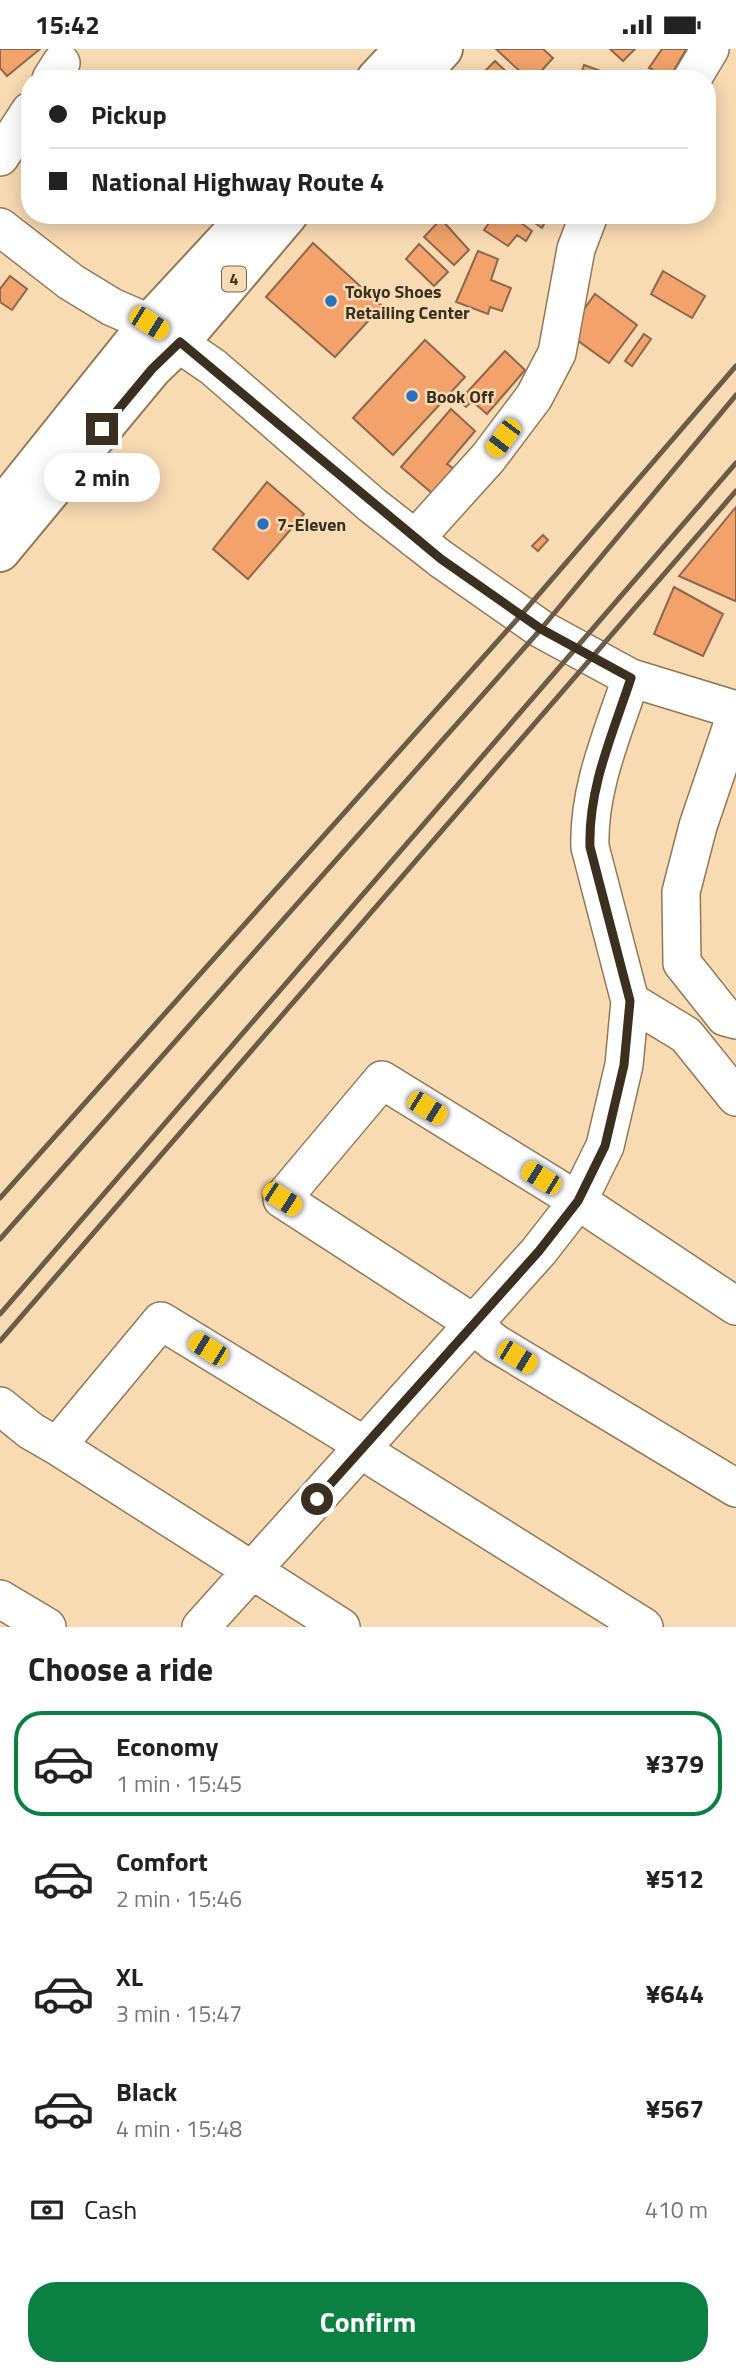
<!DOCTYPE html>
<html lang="en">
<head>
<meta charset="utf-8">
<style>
	body { margin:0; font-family:"Titillium Web",sans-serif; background:#f6f6f6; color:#222; height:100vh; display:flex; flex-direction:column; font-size:26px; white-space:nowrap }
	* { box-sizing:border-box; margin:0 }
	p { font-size:23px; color:#767676 }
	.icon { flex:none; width:38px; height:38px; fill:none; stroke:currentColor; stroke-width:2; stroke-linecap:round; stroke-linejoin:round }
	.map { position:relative; height:1578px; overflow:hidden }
	.sheet { display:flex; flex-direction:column; background:#fff; flex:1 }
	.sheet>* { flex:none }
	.banner { position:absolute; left:21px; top:21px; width:695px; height:154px; border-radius:28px; box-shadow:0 4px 18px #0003; display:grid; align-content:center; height:154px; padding:0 28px; background:#fff }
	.end { position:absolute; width:32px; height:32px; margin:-16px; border:9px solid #3b2f20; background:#fff; box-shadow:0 0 0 4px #fff }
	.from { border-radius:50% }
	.bubble { position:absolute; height:49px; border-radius:24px; background:#fff; box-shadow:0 4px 18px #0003; font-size:23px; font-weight:700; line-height:49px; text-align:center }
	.car { position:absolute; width:21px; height:42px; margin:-21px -10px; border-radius:9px; box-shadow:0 0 5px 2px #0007; background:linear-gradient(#f5c518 24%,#345 0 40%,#f5c518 0 76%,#345 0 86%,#f5c518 0) }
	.banner b { display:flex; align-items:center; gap:24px; height:66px; font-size:26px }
	.banner b+b { border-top:2px solid #e0e0e0 }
	.banner i { width:18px; height:18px; background:#222 }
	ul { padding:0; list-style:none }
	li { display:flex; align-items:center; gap:21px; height:105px; margin:0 14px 10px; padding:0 14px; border:4px solid transparent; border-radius:28px }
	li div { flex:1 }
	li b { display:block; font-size:26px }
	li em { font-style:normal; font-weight:700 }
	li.selected { border-color:#0b8043 }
	li>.icon { width:63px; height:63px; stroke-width:1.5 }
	h2 { padding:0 28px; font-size:32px; line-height:84px }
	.pay { display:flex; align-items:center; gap:18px; height:77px; padding:0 28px; font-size:26px }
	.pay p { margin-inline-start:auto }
	.action { display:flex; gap:14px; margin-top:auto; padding:14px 28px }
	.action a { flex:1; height:80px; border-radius:28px; background:#0b8043; color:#fff; font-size:28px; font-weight:700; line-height:80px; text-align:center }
	.status { display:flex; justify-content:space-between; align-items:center; height:49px; padding:0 35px; background:#fff; direction:ltr }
	.status svg { height:19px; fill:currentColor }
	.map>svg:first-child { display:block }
	.building { fill:#f2a26a; stroke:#8d684f; stroke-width:2 }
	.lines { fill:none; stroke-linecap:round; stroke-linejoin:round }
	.minor-casing { stroke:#937854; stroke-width:40 }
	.highway-casing { stroke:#937854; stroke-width:42 }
	.minor { stroke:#fff; stroke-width:37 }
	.highway { stroke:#fff; stroke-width:38 }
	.rail { stroke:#6c5b46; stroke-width:5 }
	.route { stroke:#3b2f20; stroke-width:9 }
	.poi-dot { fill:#2970c0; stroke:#f8dab3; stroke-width:2.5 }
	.labels { text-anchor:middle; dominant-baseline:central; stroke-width:5; stroke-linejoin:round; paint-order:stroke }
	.shield { fill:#f8dab3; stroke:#74624c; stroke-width:2 }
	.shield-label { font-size:16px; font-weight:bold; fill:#3b2f20 }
	.poi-label { font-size:18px; font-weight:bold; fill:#3b2f20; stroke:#f8dab3; text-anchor:start }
</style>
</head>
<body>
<div class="status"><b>15:42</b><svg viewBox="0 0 49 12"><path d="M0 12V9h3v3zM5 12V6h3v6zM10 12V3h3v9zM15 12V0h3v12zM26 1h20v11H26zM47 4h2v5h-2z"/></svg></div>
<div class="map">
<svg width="736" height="1578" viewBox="0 0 736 1578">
	<rect width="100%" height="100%" fill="#f8dab3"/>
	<!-- building -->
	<path class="building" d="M0,0H40L7,27L0,19Z
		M496,0H543L553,9L534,30H528Z
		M610,0H635L623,12Z
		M662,0H700L695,7L685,2L669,30L656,27L652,30L648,28L652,20L649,19Z
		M495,12L514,30H489L483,24Z
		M584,16L601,22L598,30H579Z
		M488,166H510L532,182L526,192L517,186L508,197L484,181L489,174L485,171Z
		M524,166H545L547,169L542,179Z
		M441,170L469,201L454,216L424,188Z
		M313,194L382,257L335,308L266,248Z
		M419,195L448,223L434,237L406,210Z
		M478,202L498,210L491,231L511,239L502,262L490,258L488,265L456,253Z
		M663,222L705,247L692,269L651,245Z
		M10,227L27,240L12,261L0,253V240Z
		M595,245L637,276L609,314L567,284Z
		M644,285L651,290L632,317L625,312Z
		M425,291L465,328L393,406L353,369Z
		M505,302L525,321L487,365L472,352L466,358L459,352Z
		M451,360L475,382L447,415L454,420L432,444L401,418Z
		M267,433L304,465L248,530L213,500Z
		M736,458V550L735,552L679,527Z
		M543,486L548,491L538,502L532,497Z
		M674,538L723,565L703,607L654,585Z"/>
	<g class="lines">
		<defs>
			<path id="minor" d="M51,30L61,14
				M692,30L710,0
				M0,108L30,62
				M0,178L71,233L112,258L149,274L213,318L372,456L441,510L541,580L631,629L736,661
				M415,490L488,409L534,348L557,304L576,200L589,166
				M736,665L698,777L681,843L682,914L725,968L736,971
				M630,952L686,986L736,1048
				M736,1257L578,1152L382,1031L282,1150L461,1266L495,1294L736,1439
				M0,1357L31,1382L57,1397
				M0,1550L47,1578
				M201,1578L539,1202L578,1152L605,1097L624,1016L630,952L590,798C588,739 613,684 631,629
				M341,1578L57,1397L161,1272L365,1397L377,1411L644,1578"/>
			<path id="highway" d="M376,30L404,0
				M416,30L443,0
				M0,460L149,274L249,166
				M0,503L152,320L180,293L288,166"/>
		</defs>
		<!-- minor casing -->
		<use href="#minor" class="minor-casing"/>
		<!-- highway casing -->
		<use href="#highway" class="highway-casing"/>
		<!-- minor -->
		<use href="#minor" class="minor"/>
		<!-- highway -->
		<use href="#highway" class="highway"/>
		<!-- rail -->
		<path class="rail" d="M0,1149L521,566L736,317
			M0,1190L541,580L736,346
			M0,1265L736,414
			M0,1292L736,442"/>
	</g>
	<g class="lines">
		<!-- route -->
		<path class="route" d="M102,380L152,320L180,293L441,510L541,580L631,629C613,684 588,739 590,798L630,952L624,1016L605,1097L578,1152L539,1202L317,1450"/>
	</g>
	<!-- markers -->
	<g class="poi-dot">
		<circle cx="331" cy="252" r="7"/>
		<circle cx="412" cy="347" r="7"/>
		<circle cx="263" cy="475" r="7"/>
	</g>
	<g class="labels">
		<!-- shield labels -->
		<rect class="shield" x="222" y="217.5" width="24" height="25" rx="5"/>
		<g class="shield-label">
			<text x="234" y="230">4</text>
		</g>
		<!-- poi labels -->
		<g class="poi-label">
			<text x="345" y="242">Tokyo Shoes<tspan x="345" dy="21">Retailing Center</tspan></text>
			<text x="426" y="347">Book Off</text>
			<text x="277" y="475">7-Eleven</text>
		</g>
	</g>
</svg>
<i class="end from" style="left:317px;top:1450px"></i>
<i class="end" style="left:102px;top:380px"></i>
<div class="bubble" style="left:44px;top:404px;width:116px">2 min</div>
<i class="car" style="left:149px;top:274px;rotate:122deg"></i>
<i class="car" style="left:503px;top:389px;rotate:217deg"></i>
<i class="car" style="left:427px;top:1059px;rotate:122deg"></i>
<i class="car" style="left:541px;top:1129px;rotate:302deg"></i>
<i class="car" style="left:282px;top:1150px;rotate:123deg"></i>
<i class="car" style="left:208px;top:1300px;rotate:302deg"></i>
<i class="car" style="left:517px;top:1308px;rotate:121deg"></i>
<div class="banner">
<b><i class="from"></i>Pickup</b>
<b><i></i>National Highway Route 4</b>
</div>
</div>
<section class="sheet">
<h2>Choose a ride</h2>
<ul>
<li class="selected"><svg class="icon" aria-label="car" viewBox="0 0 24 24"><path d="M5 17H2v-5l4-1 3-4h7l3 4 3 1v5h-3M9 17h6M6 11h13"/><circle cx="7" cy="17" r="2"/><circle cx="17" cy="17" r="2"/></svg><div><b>Economy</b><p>1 min · 15:45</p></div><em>¥379</em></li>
<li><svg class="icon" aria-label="car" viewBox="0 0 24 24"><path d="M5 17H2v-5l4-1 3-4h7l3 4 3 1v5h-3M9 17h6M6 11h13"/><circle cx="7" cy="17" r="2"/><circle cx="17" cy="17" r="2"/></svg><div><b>Comfort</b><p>2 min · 15:46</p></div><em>¥512</em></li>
<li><svg class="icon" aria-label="car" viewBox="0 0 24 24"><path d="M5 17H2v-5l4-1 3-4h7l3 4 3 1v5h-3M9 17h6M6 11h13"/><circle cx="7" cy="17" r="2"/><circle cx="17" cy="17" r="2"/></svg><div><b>XL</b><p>3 min · 15:47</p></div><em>¥644</em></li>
<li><svg class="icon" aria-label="car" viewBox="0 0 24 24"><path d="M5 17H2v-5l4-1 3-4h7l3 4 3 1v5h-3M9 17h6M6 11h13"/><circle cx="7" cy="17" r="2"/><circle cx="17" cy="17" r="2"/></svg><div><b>Black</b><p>4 min · 15:48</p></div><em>¥567</em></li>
</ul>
<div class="pay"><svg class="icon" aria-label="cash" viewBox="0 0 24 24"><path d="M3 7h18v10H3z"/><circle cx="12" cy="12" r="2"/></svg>Cash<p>410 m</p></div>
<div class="action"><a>Confirm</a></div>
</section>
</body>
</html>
